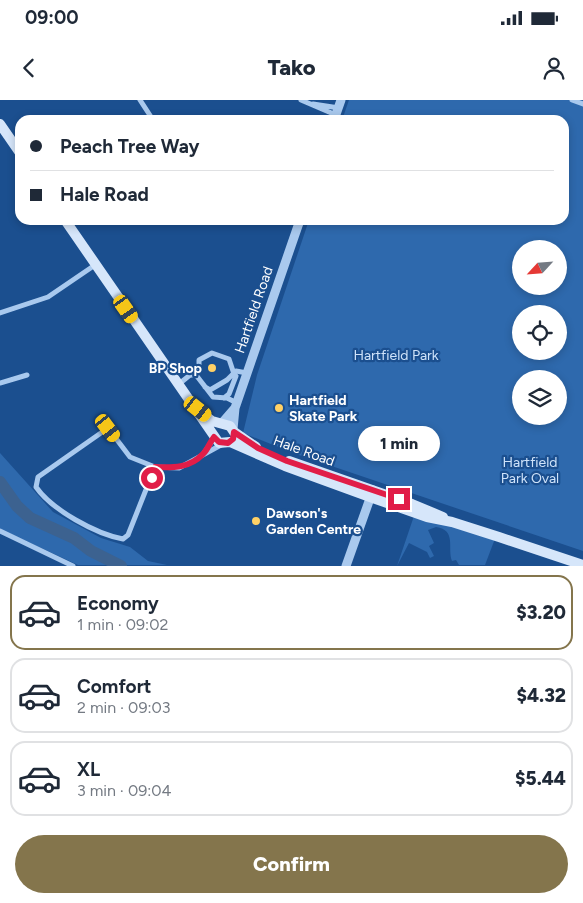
<!DOCTYPE html>
<html lang="en">
<head>
<meta charset="utf-8">
<style>
	body { margin:0; font-family:Figtree,sans-serif; background:#f2f2f3; color:#1f2937; height:100vh; display:flex; flex-direction:column; font-size:19px; white-space:nowrap }
	* { box-sizing:border-box; margin:0 }
	p { font-size:16px; color:#747a83 }
	.icon { flex:none; width:28px; height:28px; fill:none; stroke:currentColor; stroke-width:2; stroke-linecap:round; stroke-linejoin:round }
	.map { position:relative; height:466px; overflow:hidden }
	.drawer { display:flex; flex-direction:column; background:#fff; flex:1 }
	.drawer>* { flex:none }
	.hud { position:absolute; left:15px; top:15px; width:554px; height:110px; border-radius:15px; box-shadow:0 2px 8px #0003; display:grid; align-content:center; height:110px; padding:0 15px; background:#fff }
	.needle { width:32px; rotate:244deg }
	.buttons { position:absolute; left:512px; top:140px; display:grid; gap:10px }
	.buttons a { display:grid; place-items:center; width:55px; height:55px; border-radius:50%; background:#fff; box-shadow:0 2px 8px #0003; font-size:25px }
	.end { position:absolute; width:22px; height:22px; margin:-11px; border:6px solid #e11d48; background:#fff; box-shadow:0 0 0 2px #fff }
	.from { border-radius:50% }
	.bubble { position:absolute; height:35px; border-radius:18px; background:#fff; box-shadow:0 2px 8px #0003; font-size:16px; font-weight:800; line-height:35px; text-align:center }
	.car { position:absolute; width:15px; height:30px; margin:-15px -8px; border-radius:6px; box-shadow:0 0 4px 1px #0007; background:linear-gradient(#f5c518 24%,#345 0 40%,#f5c518 0 76%,#345 0 86%,#f5c518 0) }
	.hud b { display:flex; align-items:center; gap:18px; height:48px; font-size:19px }
	.hud b+b { border-top:1px solid #e0e1e3 }
	.hud i { width:12px; height:12px; background:#1f2937 }
	ul { padding:9px 0 0; list-style:none }
	li { display:flex; align-items:center; gap:15px; height:75px; margin:0 10px 8px; padding:0 5px; border:2px solid #e0e1e3; border-radius:15px }
	li div { flex:1 }
	li b { display:block; font-size:19px }
	li em { font-style:normal; font-weight:800 }
	li.on { border-color:#84754c }
	li>.icon { width:45px; height:45px; stroke-width:1.5 }
	.cta { display:flex; gap:10px; margin-top:auto; padding:10px 15px }
	.cta a { flex:1; height:58px; border-radius:30px; background:#84754c; color:#fff; font-size:20px; font-weight:800; line-height:58px; text-align:center }
	.status { display:flex; justify-content:space-between; align-items:center; height:35px; padding:0 25px; background:#fff; direction:ltr }
	.status svg { height:14px; fill:currentColor }
	header { display:flex; justify-content:space-between; align-items:center; height:65px; padding:0 15px; background:#fff; font-size:22px; font-weight:800 }
	.map>svg:first-child { display:block }
	.green { fill:#2e69ad; fill-rule:evenodd }
	.lines { fill:none; stroke-linecap:round; stroke-linejoin:round }
	.river { stroke:#3c6290; stroke-width:12 }
	.minor { stroke:#a9c9ee; stroke-width:5 }
	.tertiary { stroke:#a9c9ee; stroke-width:9 }
	.secondary { stroke:#d6e6fa; stroke-width:10 }
	.route { stroke:#e11d48; stroke-width:6 }
	.poi-dot { fill:#ffd166; stroke:#1b4f8f; stroke-width:2 }
	.labels { text-anchor:middle; dominant-baseline:central; stroke-width:4.5; stroke-linejoin:round; paint-order:stroke }
	.street-label { font-size:14px; fill:#fff; stroke:#1b4f8f }
	.park-label { font-size:14px; fill:#cfe3fa; stroke:#1b4f8f }
	.poi-label { font-size:14px; font-weight:bold; fill:#fff; stroke:#1b4f8f; text-anchor:start }
</style>
</head>
<body>
<div class="status"><b>09:00</b><svg viewBox="0 0 49 12"><path d="M0 12V9h3v3zM5 12V6h3v6zM10 12V3h3v9zM15 12V0h3v12zM26 1h20v11H26zM47 4h2v5h-2z"/></svg></div>
<header><svg class="icon" aria-label="back" viewBox="0 0 24 24"><path d="M15 5l-7 7 7 7"/></svg>Tako<svg class="icon" aria-label="person" viewBox="0 0 24 24"><circle cx="12" cy="8" r="4"/><path d="M4 21q1-7 8-7t8 7"/></svg></header>
<div class="map">
<svg width="583" height="466" viewBox="0 0 583 466">
	<rect width="100%" height="100%" fill="#1b4f8f"/>
	<!-- green -->
	<path class="green" d="M349,0H583V451L296,354L243,333L257,275L309,120H564V20H342ZM521,149H559V186H521ZM521,214H559V251H521ZM521,279H559V316H521Z
		M0,353L53,412L101,438L130,447L148,461L167,465H78L0,429Z
		M415,413L496,436L485,465H459L456,460L452,461C447,448 457,430 436,427L428,430L434,443L429,446L434,456L430,458L427,452L409,443L397,466Z"/>
	<g class="lines">
		<!-- river -->
		<path class="river" d="M0,382L17,406L30,418L74,438L91,451L121,466"/>
		<!-- minor -->
		<path class="minor" d="M140,0L153,20
			M301,0L336,15
			M572,0L583,4
			M313,4L339,8
			M0,213L48,197L95,165
			M191,275L199,269V260L212,253L229,259L235,277
			M0,283L27,275
			M179,284L190,275H196L213,297L227,298L237,303
			M205,287L210,290L227,280L236,271L247,273
			M224,298L229,294L236,276
			M204,353L215,337
			M155,367L128,435L123,439C96,434 52,410 36,387L38,377L108,328L130,357L155,367L179,368L221,345
			M0,431L73,466"/>
		<!-- tertiary -->
		<path class="tertiary" d="M334,20L341,0
			M222,323L235,308
			M233,329L235,308L300,120
			M346,466L373,390"/>
		<!-- secondary -->
		<path class="secondary" d="M0,24L20,53
			M65,120L219,343L230,342L285,366L370,397L427,417L452,422L499,437L583,465
			M200,312L212,321L230,326L234,332L256,347
			M289,361L412,404L443,417"/>
	</g>
	<g class="lines">
		<!-- route -->
		<path class="route" d="M152,378L155,367C173,368 190,368 203,354C208,349 210,342 214,337L219,342L228,343L233,339L234,332L258,348L287,361L399,399"/>
	</g>
	<!-- markers -->
	<g class="poi-dot">
		<circle cx="212" cy="268" r="5"/>
		<circle cx="279" cy="308" r="5"/>
		<circle cx="256" cy="421" r="5"/>
	</g>
	<g class="labels">
		<!-- street labels -->
		<g class="street-label">
			<text transform="translate(254 210) rotate(-71)">Hartfield Road</text>
			<text transform="translate(304 351) rotate(20)">Hale Road</text>
		</g>
		<!-- park labels -->
		<g class="park-label">
			<text x="396" y="255">Hartfield Park</text>
			<text x="530" y="362">Hartfield<tspan x="530" dy="16">Park Oval</tspan></text>
		</g>
		<!-- poi labels -->
		<g class="poi-label">
			<text x="202" y="268" text-anchor="end">BP Shop</text>
			<text x="289" y="300">Hartfield<tspan x="289" dy="16">Skate Park</tspan></text>
			<text x="266" y="413">Dawson's<tspan x="266" dy="16">Garden Centre</tspan></text>
		</g>
	</g>
</svg>
<div class="buttons">
<a><svg class="needle" viewBox="-14 -14 28 28"><path d="M0-13l5 13h-10z" fill="#e53935"/><path d="M0 13l5-13h-10z" fill="#747a83"/></svg></a>
<a><svg class="icon" aria-label="locate" viewBox="0 0 24 24"><circle cx="12" cy="12" r="6"/><path d="M12 2v4M12 18v4M2 12h4M18 12h4"/></svg></a>
<a><svg class="icon" aria-label="layers" viewBox="0 0 24 24"><path d="M12 4l9 5-9 5-9-5zM3 14l9 5 9-5"/></svg></a>
</div>
<i class="end from" style="left:152px;top:378px"></i>
<i class="end" style="left:399px;top:399px"></i>
<div class="bubble" style="left:358px;top:326px;width:82px">1 min</div>
<i class="car" style="left:126px;top:209px;rotate:145deg"></i>
<i class="car" style="left:198px;top:309px;rotate:128deg"></i>
<i class="car" style="left:108px;top:328px;rotate:143deg"></i>
<div class="hud">
<b><i class="from"></i>Peach Tree Way</b>
<b><i></i>Hale Road</b>
</div>
</div>
<section class="drawer">
<ul>
<li class="on"><svg class="icon" aria-label="car" viewBox="0 0 24 24"><path d="M5 17H2v-5l4-1 3-4h7l3 4 3 1v5h-3M9 17h6M6 11h13"/><circle cx="7" cy="17" r="2"/><circle cx="17" cy="17" r="2"/></svg><div><b>Economy</b><p>1 min · 09:02</p></div><em>$3.20</em></li>
<li><svg class="icon" aria-label="car" viewBox="0 0 24 24"><path d="M5 17H2v-5l4-1 3-4h7l3 4 3 1v5h-3M9 17h6M6 11h13"/><circle cx="7" cy="17" r="2"/><circle cx="17" cy="17" r="2"/></svg><div><b>Comfort</b><p>2 min · 09:03</p></div><em>$4.32</em></li>
<li><svg class="icon" aria-label="car" viewBox="0 0 24 24"><path d="M5 17H2v-5l4-1 3-4h7l3 4 3 1v5h-3M9 17h6M6 11h13"/><circle cx="7" cy="17" r="2"/><circle cx="17" cy="17" r="2"/></svg><div><b>XL</b><p>3 min · 09:04</p></div><em>$5.44</em></li>
</ul>
<div class="cta"><a>Confirm</a></div>
</section>
</body>
</html>
